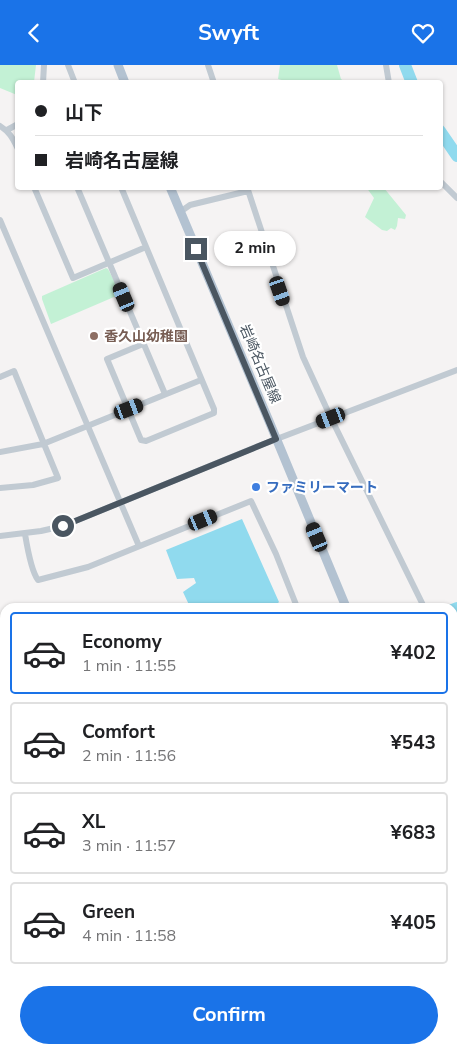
<!DOCTYPE html>
<html lang="en">
<head>
<meta charset="utf-8">
<style>
	body { margin:0; font-family:"Nunito Sans","Noto Sans JP",sans-serif; background:#f6f6f6; color:#202124; height:100vh; display:flex; flex-direction:column; font-size:19px; white-space:nowrap }
	* { box-sizing:border-box; margin:0 }
	p { font-size:16px; color:#757577 }
	.icon { flex:none; width:28px; height:28px; fill:none; stroke:currentColor; stroke-width:2; stroke-linecap:round; stroke-linejoin:round }
	.map { position:relative; flex:1; overflow:hidden }
	.details { position:absolute; left:0px; top:538px; width:458px; height:451px; display:flex; flex-direction:column; background:#fff; border-radius:15px 15px 0 0; box-shadow:0 1px 4px #0004 }
	.details>* { flex:none }
	.guide { position:absolute; left:15px; top:15px; width:428px; height:110px; border-radius:5px; box-shadow:0 1px 4px #0004; display:grid; align-content:center; height:110px; padding:0 20px; background:#fff }
	.end { position:absolute; width:22px; height:22px; margin:-11px; border:6px solid #4a5661; background:#fff; box-shadow:0 0 0 2px #fff }
	.from { border-radius:50% }
	.bubble { position:absolute; height:35px; border-radius:18px; background:#fff; box-shadow:0 1px 4px #0004; font-size:16px; font-weight:700; line-height:35px; text-align:center }
	.car { position:absolute; width:15px; height:30px; margin:-15px -8px; border-radius:6px; box-shadow:0 0 4px 1px #0007; background:linear-gradient(#222 24%,#8ab4d8 0 40%,#222 0 76%,#8ab4d8 0 86%,#222 0) }
	.guide b { display:flex; align-items:center; gap:18px; height:48px; font-size:19px }
	.guide b+b { border-top:1px solid #e0e0e0 }
	.guide i { width:12px; height:12px; background:#202124 }
	ul { padding:9px 0 0; list-style:none }
	li { display:flex; align-items:center; gap:15px; height:82px; margin:0 10px 8px; padding:0 10px; border:2px solid #e0e0e0; border-radius:5px }
	li div { flex:1 }
	li b { display:block; font-size:19px }
	li em { font-style:normal; font-weight:700 }
	li.selected { border-color:#1a73e8 }
	li>.icon { width:45px; height:45px; stroke-width:1.5 }
	.button { display:flex; gap:10px; margin-top:auto; padding:10px 20px }
	.button a { flex:1; height:58px; border-radius:30px; background:#1a73e8; color:#fff; font-size:20px; font-weight:700; line-height:58px; text-align:center }
	header { display:flex; justify-content:space-between; align-items:center; height:65px; padding:0 20px; background:#1a73e8; color:#fff; font-size:22px; font-weight:700 }
	.map>svg:first-child { display:block }
	.green { fill:#c3f1d5 }
	.water { fill:#90daee }
	.lines { fill:none; stroke-linecap:round; stroke-linejoin:round }
	.river { stroke:#90daee; stroke-width:12 }
	.minor { stroke:#c1cad2; stroke-width:6 }
	.major { stroke:#b3c2d1; stroke-width:9 }
	.route { stroke:#4a5661; stroke-width:6 }
	.education-dot { fill:#8d6e63; stroke:#fff; stroke-width:2 }
	.shop-dot { fill:#3f7fe0; stroke:#fff; stroke-width:2 }
	.labels { text-anchor:middle; dominant-baseline:central; stroke-width:4.5; stroke-linejoin:round; paint-order:stroke }
	.education-label { font-size:14px; font-weight:bold; fill:#785e54; stroke:#fff; text-anchor:start }
	.street-label { font-size:14px; fill:#4a5661; stroke:#fff }
	.shop-label { font-size:14px; font-weight:bold; fill:#366cbe; stroke:#fff; text-anchor:start }
</style>
</head>
<body>
<header><svg class="icon" aria-label="back" viewBox="0 0 24 24"><path d="M15 5l-7 7 7 7"/></svg>Swyft<svg class="icon" aria-label="heart" viewBox="0 0 24 24"><path d="M12 20l-8-8c-3-5 5-10 8-4 3-6 11-1 8 4z"/></svg></header>
<div class="map">
<svg width="457" height="988" viewBox="0 0 457 988">
	<rect width="100%" height="100%" fill="#f5f3f3"/>
	<!-- green -->
	<path class="green" d="M0,0H36L34,17L18,18L17,30L0,23Z
		M280,0H337L341,14L345,17H289L278,14Z
		M366,122L384,123L406,150L405,154L398,153L397,161L395,165L391,163L387,166L382,165L365,152L374,133Z
		M106,203L108,204L121,229L51,259L42,234V231Z
		M453,637L457,651V988H387L385,984H452Z
		M5,658V984H91L92,988H0V660Z"/>
	<!-- water -->
	<path class="water" d="M242,454L279,537L274,542H190L183,527L196,518L194,513L177,514L166,485Z"/>
	<g class="lines">
		<!-- river -->
		<path class="river" d="M405,0L412,18
			M440,66L457,91
			M452,545L457,543
			M0,648L5,647"/>
		<!-- minor -->
		<path class="minor" d="M68,0L75,18
			M208,0L214,18
			M386,0L389,18
			M43,18L44,0
			M0,61C10,67 13,74 18,84
			M7,65L18,59
			M440,116L457,133
			M34,122L73,213L146,182
			M77,122L165,329
			M121,122L214,344V348L146,376L141,375L107,294L143,279
			M247,122L303,292L331,353L424,542
			M180,147L190,140L248,126
			M0,155L139,481
			M0,312L14,306L58,413L33,420L0,423
			M0,387L43,379L201,315
			M25,469C27,481 31,506 38,515L88,502L251,436L276,489L297,542
			M0,471L41,466L63,461L261,380L457,305
			M452,603L457,618
			M0,641L5,640
			M452,679L457,677
			M0,844L5,865
			M0,894L5,892
			M452,970L457,986
			M121,984L122,988
			M153,984L154,988
			M186,984L187,988
			M220,984L221,988
			M252,984L254,988
			M287,984L288,988
			M349,984L351,988
			M413,984L414,988
			M383,988L388,986"/>
		<!-- major -->
		<path class="major" d="M118,0L125,18
			M170,122L269,356L346,542
			M452,814L457,826"/>
	</g>
	<g class="lines">
		<!-- route -->
		<path class="route" d="M63,461L276,374L196,184"/>
	</g>
	<!-- markers -->
	<circle class="education-dot" cx="94" cy="271" r="5"/>
	<circle class="shop-dot" cx="256" cy="422" r="5"/>
	<g class="labels">
		<!-- education labels -->
		<g class="education-label">
			<text x="104" y="271">香久山幼稚園</text>
		</g>
		<!-- street labels -->
		<g class="street-label">
			<text transform="translate(260 299) rotate(67)">岩崎名古屋線</text>
		</g>
		<!-- shop labels -->
		<g class="shop-label">
			<text x="266" y="422">ファミリーマート</text>
		</g>
	</g>
</svg>
<i class="end from" style="left:63px;top:461px"></i>
<i class="end" style="left:196px;top:184px"></i>
<div class="bubble" style="left:214px;top:166px;width:82px">2 min</div>
<i class="car" style="left:280px;top:226px;rotate:161deg"></i>
<i class="car" style="left:124px;top:232px;rotate:337deg"></i>
<i class="car" style="left:129px;top:344px;rotate:69deg"></i>
<i class="car" style="left:331px;top:353px;rotate:249deg"></i>
<i class="car" style="left:203px;top:455px;rotate:68deg"></i>
<i class="car" style="left:317px;top:472px;rotate:337deg"></i>
<div class="guide">
<b><i class="from"></i>山下</b>
<b><i></i>岩崎名古屋線</b>
</div>
<section class="details">
<ul>
<li class="selected"><svg class="icon" aria-label="car" viewBox="0 0 24 24"><path d="M5 17H2v-5l4-1 3-4h7l3 4 3 1v5h-3M9 17h6M6 11h13"/><circle cx="7" cy="17" r="2"/><circle cx="17" cy="17" r="2"/></svg><div><b>Economy</b><p>1 min · 11:55</p></div><em>¥402</em></li>
<li><svg class="icon" aria-label="car" viewBox="0 0 24 24"><path d="M5 17H2v-5l4-1 3-4h7l3 4 3 1v5h-3M9 17h6M6 11h13"/><circle cx="7" cy="17" r="2"/><circle cx="17" cy="17" r="2"/></svg><div><b>Comfort</b><p>2 min · 11:56</p></div><em>¥543</em></li>
<li><svg class="icon" aria-label="car" viewBox="0 0 24 24"><path d="M5 17H2v-5l4-1 3-4h7l3 4 3 1v5h-3M9 17h6M6 11h13"/><circle cx="7" cy="17" r="2"/><circle cx="17" cy="17" r="2"/></svg><div><b>XL</b><p>3 min · 11:57</p></div><em>¥683</em></li>
<li><svg class="icon" aria-label="car" viewBox="0 0 24 24"><path d="M5 17H2v-5l4-1 3-4h7l3 4 3 1v5h-3M9 17h6M6 11h13"/><circle cx="7" cy="17" r="2"/><circle cx="17" cy="17" r="2"/></svg><div><b>Green</b><p>4 min · 11:58</p></div><em>¥405</em></li>
</ul>
<div class="button"><a>Confirm</a></div>
</section>
</div>
</body>
</html>
